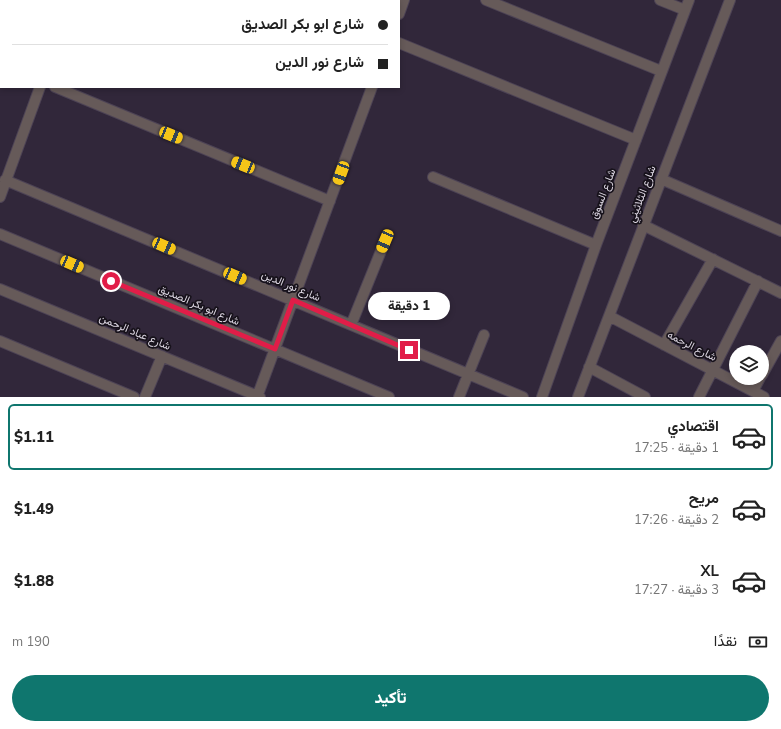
<!DOCTYPE html>
<html lang="ar">
<head>
<meta charset="utf-8">
<style>
	body { margin:0; font-family:"Nunito Sans",Vazirmatn,sans-serif; background:#f6f6f6; color:#222; direction:rtl; height:100vh; display:flex; flex-direction:column; font-size:15px; white-space:nowrap }
	* { box-sizing:border-box; margin:0 }
	p { font-size:13px; color:#767676 }
	.icon { flex:none; width:22px; height:22px; fill:none; stroke:currentColor; stroke-width:2; stroke-linecap:round; stroke-linejoin:round }
	.map { position:relative; height:397px; overflow:hidden; direction:ltr }
	.details { display:flex; flex-direction:column; background:#fff; flex:1 }
	.details>* { flex:none }
	.top-card { position:absolute; left:0px; top:0px; width:400px; height:88px; box-shadow:0 2px 6px #0003; direction:rtl; display:grid; align-content:center; height:88px; padding:0 12px; background:#fff }
	.buttons { position:absolute; left:729px; top:345px; display:grid; gap:8px }
	.buttons a { display:grid; place-items:center; width:40px; height:40px; border-radius:50%; background:#fff; box-shadow:0 2px 6px #0003; font-size:20px }
	.end { position:absolute; width:18px; height:18px; margin:-9px; border:5px solid #e11d48; background:#fff; box-shadow:0 0 0 2px #fff }
	.from { border-radius:50% }
	.bubble { position:absolute; height:28px; border-radius:14px; background:#fff; box-shadow:0 2px 6px #0003; font-size:13px; font-weight:800; line-height:28px; text-align:center; direction:rtl }
	.car { position:absolute; width:12px; height:24px; margin:-12px -6px; border-radius:5px; box-shadow:0 0 3px 1px #0007; background:linear-gradient(#f5c518 24%,#345 0 40%,#f5c518 0 76%,#345 0 86%,#f5c518 0) }
	.top-card b { display:flex; align-items:center; gap:14px; height:38px; font-size:15px }
	.top-card b+b { border-top:1px solid #e0e0e0 }
	.top-card i { width:10px; height:10px; background:#222 }
	ul { padding:7px 0 0; list-style:none }
	li { display:flex; align-items:center; gap:12px; height:66px; margin:0 8px 6px; padding:0 4px; border:2px solid transparent; border-radius:6px }
	li div { flex:1 }
	li b { display:block; font-size:15px }
	li em { font-style:normal; font-weight:800 }
	li.active { border-color:#0f766e }
	li>.icon { width:36px; height:36px; stroke-width:1.5 }
	.pay { display:flex; align-items:center; gap:10px; height:44px; padding:0 12px; font-size:15px }
	.pay p { margin-inline-start:auto }
	.primary-button { display:flex; gap:8px; margin-top:auto; padding:8px 12px }
	.primary-button a { flex:1; height:46px; border-radius:24px; background:#0f766e; color:#fff; font-size:16px; font-weight:800; line-height:46px; text-align:center }
	.map>svg:first-child { display:block }
	.lines { fill:none; stroke-linecap:round; stroke-linejoin:round }
	.minor-casing { stroke:#4d4355; stroke-width:12 }
	.minor { stroke:#665a59; stroke-width:10 }
	.route { stroke:#e11d48; stroke-width:5 }
	.labels { text-anchor:middle; dominant-baseline:central; stroke-width:3.5; stroke-linejoin:round; paint-order:stroke }
	.street-label { font-size:11px; fill:#dfd9e5; stroke:#17121b }
</style>
</head>
<body>
<div class="map">
<svg width="781" height="397" viewBox="0 0 781 397">
	<rect width="100%" height="100%" fill="#31273a"/>
	<g class="lines">
		<defs>
			<path id="minor" d="M294,0L296,1
				M486,0L661,71
				M660,0L685,10
				M71,1V0
				M0,13L1,14
				M399,14L404,0
				M399,43L636,140
				M0,70L1,71
				M55,87L330,201
				M433,177L596,245
				M661,179L781,231
				M5,180L523,397
				M0,197L40,87
				M643,225L781,293
				M0,234L389,397
				M0,289L260,397
				M609,316L764,397
				M351,325L385,241
				M0,341L134,397
				M664,345L713,259
				M589,367L645,397
				M762,375L781,341
				M753,391L760,378
				M145,397L162,356
				M257,397L372,87
				M459,397L484,335
				M542,397L596,245L689,0
				M578,397L730,0
				M699,397L758,281"/>
		</defs>
		<!-- minor casing -->
		<use href="#minor" class="minor-casing"/>
		<!-- minor -->
		<use href="#minor" class="minor"/>
	</g>
	<g class="lines">
		<!-- route -->
		<path class="route" d="M111,281L275,349L293,300L409,350"/>
	</g>
	<g class="labels">
		<!-- street labels -->
		<g class="street-label">
			<text transform="translate(603 194) rotate(-69)">شارع السوق</text>
			<text transform="translate(642 194) rotate(-69)">شارع الثلاثيني</text>
			<text transform="translate(291 286) rotate(23)">شارع نور الدين</text>
			<text transform="translate(199 305) rotate(23)">شارع ابو بكر الصديق</text>
			<text transform="translate(135 332) rotate(23)">شارع عباد الرحمن</text>
			<text transform="translate(692 346) rotate(27)">شارع الرحمه</text>
		</g>
	</g>
</svg>
<div class="buttons">
<a><svg class="icon" aria-label="layers" viewBox="0 0 24 24"><path d="M12 4l9 5-9 5-9-5zM3 14l9 5 9-5"/></svg></a>
</div>
<i class="end from" style="left:111px;top:281px"></i>
<i class="end" style="left:409px;top:350px"></i>
<div class="bubble" style="left:368px;top:292px;width:82px">1 دقيقة</div>
<i class="car" style="left:171px;top:135px;rotate:112deg"></i>
<i class="car" style="left:243px;top:165px;rotate:292deg"></i>
<i class="car" style="left:341px;top:173px;rotate:200deg"></i>
<i class="car" style="left:385px;top:241px;rotate:203deg"></i>
<i class="car" style="left:164px;top:246px;rotate:113deg"></i>
<i class="car" style="left:72px;top:264px;rotate:113deg"></i>
<i class="car" style="left:235px;top:276px;rotate:113deg"></i>
<div class="top-card">
<b><i class="from"></i>شارع ابو بكر الصديق</b>
<b><i></i>شارع نور الدين</b>
</div>
</div>
<section class="details">
<ul>
<li class="active"><svg class="icon" aria-label="car" viewBox="0 0 24 24"><path d="M5 17H2v-5l4-1 3-4h7l3 4 3 1v5h-3M9 17h6M6 11h13"/><circle cx="7" cy="17" r="2"/><circle cx="17" cy="17" r="2"/></svg><div><b>اقتصادي</b><p>1 دقيقة · 17:25</p></div><em>$1.11</em></li>
<li><svg class="icon" aria-label="car" viewBox="0 0 24 24"><path d="M5 17H2v-5l4-1 3-4h7l3 4 3 1v5h-3M9 17h6M6 11h13"/><circle cx="7" cy="17" r="2"/><circle cx="17" cy="17" r="2"/></svg><div><b>مريح</b><p>2 دقيقة · 17:26</p></div><em>$1.49</em></li>
<li><svg class="icon" aria-label="car" viewBox="0 0 24 24"><path d="M5 17H2v-5l4-1 3-4h7l3 4 3 1v5h-3M9 17h6M6 11h13"/><circle cx="7" cy="17" r="2"/><circle cx="17" cy="17" r="2"/></svg><div><b>XL</b><p>3 دقيقة · 17:27</p></div><em>$1.88</em></li>
</ul>
<div class="pay"><svg class="icon" aria-label="cash" viewBox="0 0 24 24"><path d="M3 7h18v10H3z"/><circle cx="12" cy="12" r="2"/></svg>نقدًا<p>190 m</p></div>
<div class="primary-button"><a>تأكيد</a></div>
</section>
</body>
</html>
